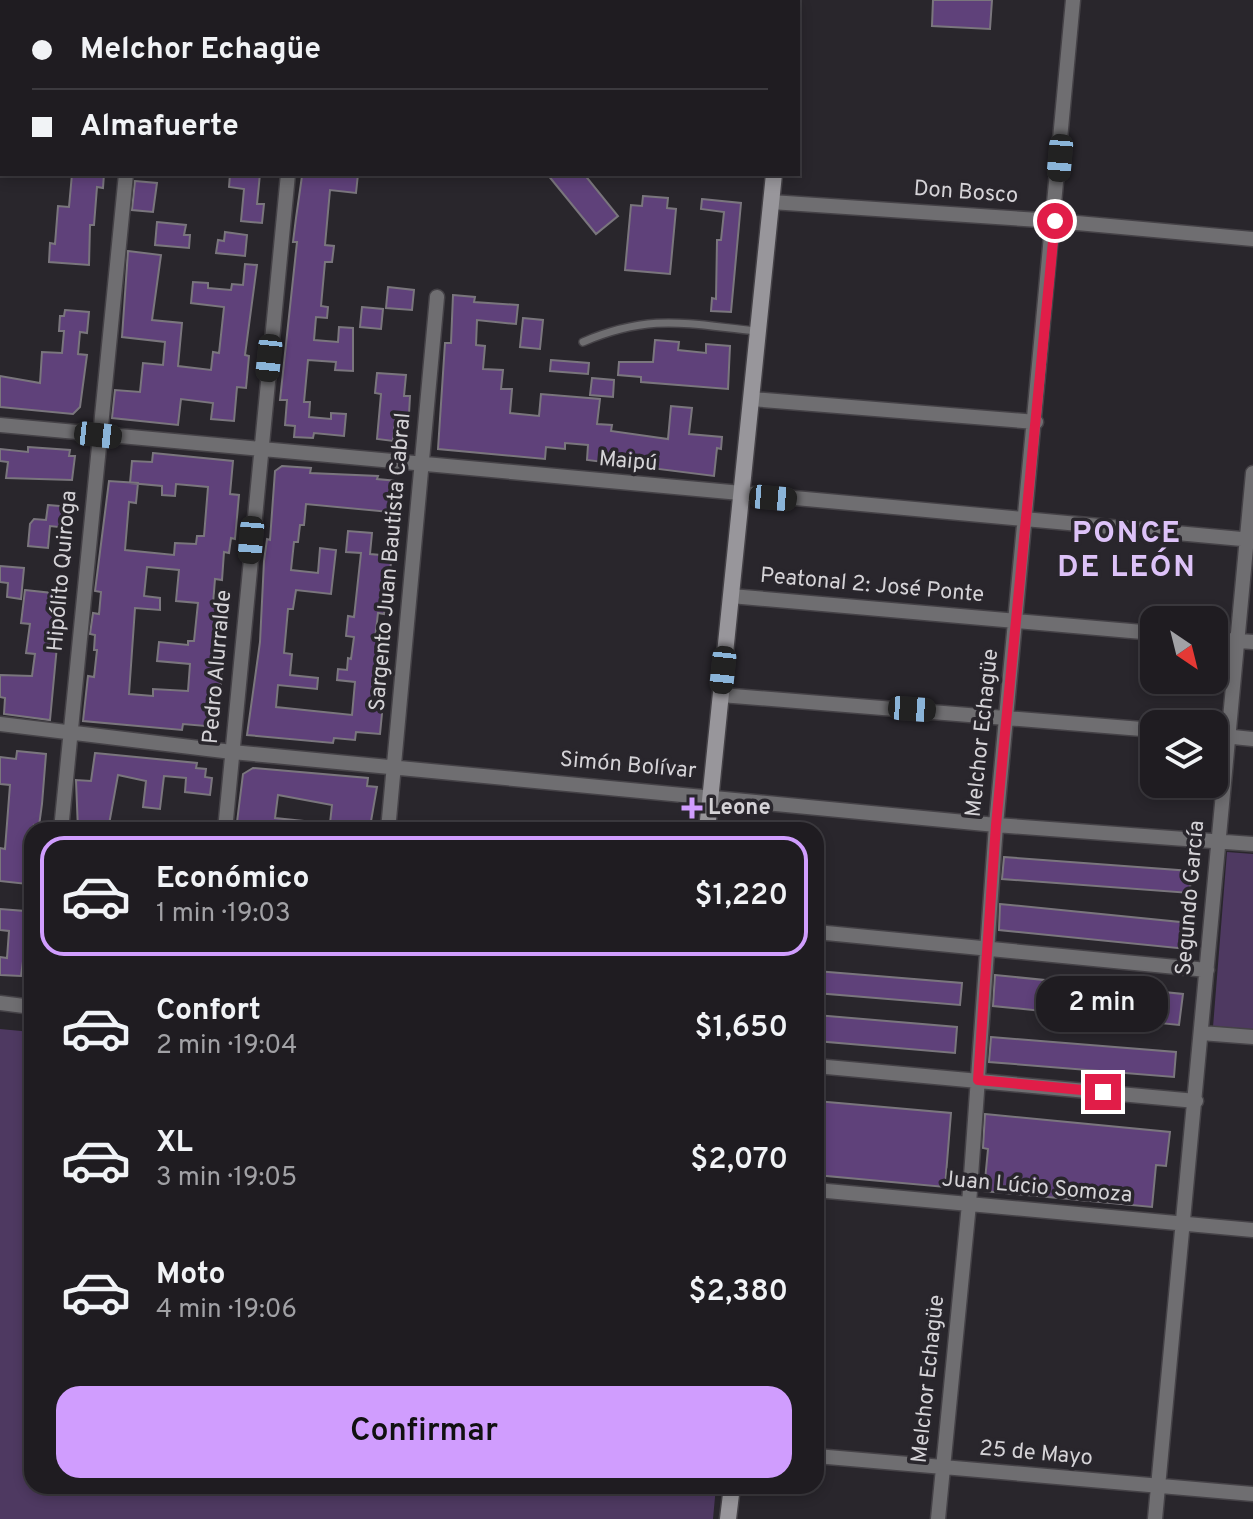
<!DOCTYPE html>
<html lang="es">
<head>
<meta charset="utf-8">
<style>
	body { margin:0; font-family:Overpass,sans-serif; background:#27252a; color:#f1f3f6; height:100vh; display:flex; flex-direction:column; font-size:30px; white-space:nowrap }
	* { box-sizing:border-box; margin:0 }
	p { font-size:26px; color:#a1a1a5 }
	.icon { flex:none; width:44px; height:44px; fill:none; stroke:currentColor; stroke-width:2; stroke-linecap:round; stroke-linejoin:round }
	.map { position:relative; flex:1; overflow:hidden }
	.panel { position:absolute; left:24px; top:822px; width:800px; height:672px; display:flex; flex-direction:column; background:#1f1c21; border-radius:24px; box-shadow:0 4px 12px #0003,0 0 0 2px #3c3a3f }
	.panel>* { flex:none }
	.guide { position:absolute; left:0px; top:0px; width:800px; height:176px; box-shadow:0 4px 12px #0003,0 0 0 2px #3c3a3f; display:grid; align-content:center; height:176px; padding:0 32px; background:#1f1c21 }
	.needle { width:52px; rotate:145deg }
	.buttons { position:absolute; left:1140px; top:606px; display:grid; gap:16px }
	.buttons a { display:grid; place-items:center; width:88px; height:88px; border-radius:16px; background:#1f1c21; box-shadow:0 4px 12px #0003,0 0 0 2px #3c3a3f; font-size:40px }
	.end { position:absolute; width:36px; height:36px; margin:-18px; border:10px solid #e11d48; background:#fff; box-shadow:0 0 0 4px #fff }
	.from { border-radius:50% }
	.bubble { position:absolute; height:56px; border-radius:24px; background:#1f1c21; box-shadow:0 4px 12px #0003,0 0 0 2px #3c3a3f; font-size:26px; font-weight:600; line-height:56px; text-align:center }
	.car { position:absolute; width:24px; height:48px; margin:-24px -12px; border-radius:10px; box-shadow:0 0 6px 2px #0007; background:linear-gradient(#222 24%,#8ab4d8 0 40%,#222 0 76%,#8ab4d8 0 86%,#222 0) }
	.guide b { display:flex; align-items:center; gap:28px; height:76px; font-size:30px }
	.guide b+b { border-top:2px solid #3c3a3f }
	.guide i { width:20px; height:20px; background:#f1f3f6 }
	ul { padding:14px 0 0; list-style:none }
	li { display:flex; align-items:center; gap:24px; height:120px; margin:0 16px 12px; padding:0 16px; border:4px solid transparent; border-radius:24px }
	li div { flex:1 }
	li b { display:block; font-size:30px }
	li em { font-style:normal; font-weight:600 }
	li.current { border-color:#d09dfe }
	li>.icon { width:72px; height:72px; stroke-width:1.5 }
	.primary-button { display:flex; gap:16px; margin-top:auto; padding:16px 32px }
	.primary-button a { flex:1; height:92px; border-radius:24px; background:#d09dfe; color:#111; font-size:32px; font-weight:600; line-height:92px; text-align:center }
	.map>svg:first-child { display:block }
	.green { fill:#4e3961 }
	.building { fill:#5f417a; stroke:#7a767d; stroke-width:2; fill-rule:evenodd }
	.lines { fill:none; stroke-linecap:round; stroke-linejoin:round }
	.service-casing { stroke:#454247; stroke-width:10 }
	.minor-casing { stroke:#454247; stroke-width:17 }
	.secondary-casing { stroke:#454247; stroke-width:19 }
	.service { stroke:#6f6e71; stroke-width:7 }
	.minor { stroke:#6f6e71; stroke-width:14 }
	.secondary { stroke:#98969b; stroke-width:16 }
	.route { stroke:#e11d48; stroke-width:10 }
	.poi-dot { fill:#d09dfe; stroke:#29262c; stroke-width:3 }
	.labels { text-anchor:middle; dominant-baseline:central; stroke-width:7; stroke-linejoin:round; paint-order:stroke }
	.street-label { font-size:22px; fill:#d5d3d7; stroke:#29262c }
	.poi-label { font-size:22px; font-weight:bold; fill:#d5d3d7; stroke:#29262c; text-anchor:start }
	.district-label { font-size:30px; font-weight:bold; letter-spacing:2px; fill:#ddc2f8; stroke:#29262c }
</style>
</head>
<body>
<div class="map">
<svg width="1253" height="1519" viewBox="0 0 1253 1519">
	<rect width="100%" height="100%" fill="#29262c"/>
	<!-- green -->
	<path class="green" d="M1227,852L1253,854V1030L1213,1027Z
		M0,1029L32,1032V1486H716L713,1519H0Z"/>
	<!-- building -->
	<path class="building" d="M933,0H992L990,29L932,26Z
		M72,174H104L103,188L97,187L94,225H90L89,265L49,262L50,243L55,244L58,206L69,207Z
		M230,174H260L257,204H264L262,223L241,221L244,189L229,187Z
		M306,174H358L356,193L330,190L325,245L334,246L332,262H325L321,306L328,307L327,318L316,317L314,340L338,342L339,327L353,328V371L335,370L336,362L308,360L304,402H310L309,417L331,419V413L346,414L344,436L314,433L313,438L294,437L295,426L285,425L287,400H280L297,242H293L296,218L302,176Z
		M547,174H584L618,216L596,234Z
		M135,181L157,183L153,212L132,210Z
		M643,196L668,198L667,208L676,209L670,274L625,270L631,205L642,206Z
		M702,199L741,203L731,312L711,311L712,298L716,299L717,240H721L724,212L701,209Z
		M157,222L186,225L184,235H190L189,248L155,245Z
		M225,232L247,235L245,256L216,253L218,240L224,241Z
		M128,251L161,255L152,320L182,323L178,366L211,370L213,352L219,353L224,307L191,303L193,282L208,283V288L231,290L232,284L243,285L245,264L257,265L245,355L249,356L246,388L237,387L234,421L211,419L213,403L181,399L178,425L112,418L115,390L140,392L143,363L163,365L165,342L122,337Z
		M388,287L414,290L412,310L386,308Z
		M453,295L475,297L474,302L518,305L516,324L477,320L476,345L485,346L483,369L503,370L501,389H512L510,413L539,416L541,394L600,399L597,424L612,425L611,431L668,439L671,406L692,408L689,434L722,437L721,449L717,448L714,476L587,460L588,445L565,443V449L546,447L545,459L438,449L445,343H451Z
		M362,307L383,309L381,329L360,327Z
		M65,310L89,312L87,333L80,332L78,354L87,355L80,407L73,414L0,407V376L40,383L42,352L62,353L64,331H59L60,316H64Z
		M523,318L543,320L540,349L520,347Z
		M655,340L679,342L678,350L706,353V344L730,346L728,389L641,382V377L618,375L619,362H653Z
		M551,360L589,363L588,374L550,371Z
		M377,373L406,375L404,396H410L409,414L396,413L393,441L377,439L381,394L375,393Z
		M592,378L614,380L613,397L590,395Z
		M28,447L70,450L69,456H75L72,480L6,478L8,462L0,461V449L28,452Z
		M153,453L233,461L230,494L239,495L235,539L231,538L229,553L224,552L222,580L215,579L213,604L219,605L217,624L226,625L217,727L183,724L182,730L83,721L88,676L94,677L97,650H94L95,635L90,634L93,613L99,614L101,592L95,591L109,481L138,483L136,503L129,502L125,550L174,555L175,543L196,544L197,536H204L208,487L176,484L175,496L162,495V486L130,483L132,461L152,462ZM147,567L179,570L176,601L198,603L194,641H188V645L159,642L157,661L190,664L188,691L153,689V696L129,694L135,608L160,610V598L144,596Z
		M282,466L311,468L310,473L378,476L377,479L398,481L403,488L400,513L306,504L304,525H300L298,542H294L291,570L318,573L320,548L336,550L331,594L296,590L293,609H288L284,653L292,654L290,675L318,678L317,689L278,685L276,707L352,715L355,682L337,680L338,669L347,670L348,658L351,659L354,637L346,636L348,616L354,617L361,553L346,552L348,531L372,533L370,554L392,556L384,614L378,613L375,639L383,640L376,703H383L380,734L356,732L355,740L334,738L333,743L247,735L260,642L264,561L267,539L270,540L275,471Z
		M48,505L71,507L68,528L50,526L48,548L28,546L30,524L34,519L46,520Z
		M0,566L24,568L21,599L7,597L8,583L0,582Z
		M25,590L52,593L50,613L60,614L50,720L4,714L5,698L0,697V675L32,676L35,654L26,653L30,624L21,623Z
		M17,751L46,754L42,804L39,826L34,825L32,830L27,884L0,881V848L5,849L10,785L0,784V757L16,759Z
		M95,753L197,763L196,768L206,769L205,777L212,778L210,795L185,792L186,778L164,776L160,809L143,807L146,781L118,775L108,830H78L76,780L91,781Z
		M253,768L368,778L367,786L377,787L370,827L366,830H336L337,823H330L332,805L278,795L275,818L313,822V830H253L254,824L237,822L243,774Z
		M1004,857L1191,871L1190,893L1002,879Z
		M1000,904L1190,923L1187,949L999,930Z
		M0,909L25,911L27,932L21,976L0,975V957L7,958L9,931L0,930Z
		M816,971L962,983L960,1005L816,993Z
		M995,975L1183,994L1179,1025L993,1006Z
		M816,1015L957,1027L955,1053L816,1041Z
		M991,1037L1176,1052L1174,1077L989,1062Z
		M816,1101L951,1113L945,1187L816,1175Z
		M985,1114L1170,1132L1166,1166L1156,1165L1152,1207L984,1191L988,1149L983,1148Z"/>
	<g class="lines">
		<defs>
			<path id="service" d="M583,342C651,313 686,324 756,331"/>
			<path id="minor" d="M142,2V0
				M305,2V0
				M0,127H2
				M771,202L1055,221L1253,239
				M751,399L1036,422
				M0,425L1253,540
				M731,596L1154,633
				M1214,639L1253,642
				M721,695L1154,730
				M0,724L232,752L996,825L1253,844
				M1214,735L1253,739
				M61,830L126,174
				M225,830L288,174
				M388,830L437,297
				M816,932L1207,970
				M0,1003L32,1007
				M1201,1033L1253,1037
				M816,1066L1196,1101
				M816,1190L1253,1230
				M816,1456L1253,1494
				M938,1519L969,1204L996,825L1073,0
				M1155,1519L1253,473"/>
			<path id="secondary" d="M791,2V0
				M707,830L774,174
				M728,1519L732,1486"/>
		</defs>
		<!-- service casing -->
		<use href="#service" class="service-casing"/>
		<!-- minor casing -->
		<use href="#minor" class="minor-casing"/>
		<!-- secondary casing -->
		<use href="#secondary" class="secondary-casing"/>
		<!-- service -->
		<use href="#service" class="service"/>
		<!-- minor -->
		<use href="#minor" class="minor"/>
		<!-- secondary -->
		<use href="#secondary" class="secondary"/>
	</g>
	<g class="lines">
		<!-- route -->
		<path class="route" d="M1055,221L996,825L978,1080L1103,1092"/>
	</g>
	<!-- markers -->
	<path class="poi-dot" d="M688 796h8v8h8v8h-8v8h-8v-8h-8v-8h8z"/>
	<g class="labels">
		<!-- street labels -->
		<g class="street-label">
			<text transform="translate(966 193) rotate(4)">Don Bosco</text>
			<text transform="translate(628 462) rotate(5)">Maipú</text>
			<text transform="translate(391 562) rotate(-85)">Sargento Juan Bautista Cabral</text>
			<text transform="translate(63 571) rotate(-85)">Hipólito Quiroga</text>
			<text transform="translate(872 586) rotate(5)">Peatonal 2: José Ponte</text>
			<text transform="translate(218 667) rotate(-85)">Pedro Alurralde</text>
			<text transform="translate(983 733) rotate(-84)">Melchor Echagüe</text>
			<text transform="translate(628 766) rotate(5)">Simón Bolívar</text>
			<text transform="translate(1191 898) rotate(-85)">Segundo García</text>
			<text transform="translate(1037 1188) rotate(5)">Juan Lúcio Somoza</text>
			<text transform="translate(929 1379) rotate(-84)">Melchor Echagüe</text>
			<text transform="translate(1036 1454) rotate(5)">25 de Mayo</text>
		</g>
		<!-- poi labels -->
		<g class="poi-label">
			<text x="708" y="808">Leone</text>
		</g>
		<!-- district labels -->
		<g class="district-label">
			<text x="1127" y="534">PONCE<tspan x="1127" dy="34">DE LEÓN</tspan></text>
		</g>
	</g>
</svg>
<div class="buttons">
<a><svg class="needle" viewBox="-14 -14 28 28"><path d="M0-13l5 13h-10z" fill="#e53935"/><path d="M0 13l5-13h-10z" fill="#a1a1a5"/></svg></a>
<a><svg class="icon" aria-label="layers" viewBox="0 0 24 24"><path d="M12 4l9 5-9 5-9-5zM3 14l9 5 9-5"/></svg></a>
</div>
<i class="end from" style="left:1055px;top:221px"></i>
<i class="end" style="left:1103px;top:1092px"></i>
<div class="bubble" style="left:1036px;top:976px;width:132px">2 min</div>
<i class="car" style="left:1060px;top:158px;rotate:185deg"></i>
<i class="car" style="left:269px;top:358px;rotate:186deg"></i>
<i class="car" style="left:98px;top:435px;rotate:96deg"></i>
<i class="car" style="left:773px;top:498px;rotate:95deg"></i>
<i class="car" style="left:251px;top:540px;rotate:185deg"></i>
<i class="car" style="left:723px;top:670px;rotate:186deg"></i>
<i class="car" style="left:912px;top:709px;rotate:94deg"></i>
<div class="guide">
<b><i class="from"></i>Melchor Echagüe</b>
<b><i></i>Almafuerte</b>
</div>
<section class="panel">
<ul>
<li class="current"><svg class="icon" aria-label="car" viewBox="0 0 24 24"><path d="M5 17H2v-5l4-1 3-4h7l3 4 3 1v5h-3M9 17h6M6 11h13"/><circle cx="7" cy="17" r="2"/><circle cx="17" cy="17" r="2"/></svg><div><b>Económico</b><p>1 min · 19:03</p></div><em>$1,220</em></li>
<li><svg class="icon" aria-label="car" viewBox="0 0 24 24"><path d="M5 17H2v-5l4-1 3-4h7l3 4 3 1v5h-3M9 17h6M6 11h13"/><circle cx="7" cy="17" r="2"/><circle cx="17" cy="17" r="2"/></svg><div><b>Confort</b><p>2 min · 19:04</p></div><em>$1,650</em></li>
<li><svg class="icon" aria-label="car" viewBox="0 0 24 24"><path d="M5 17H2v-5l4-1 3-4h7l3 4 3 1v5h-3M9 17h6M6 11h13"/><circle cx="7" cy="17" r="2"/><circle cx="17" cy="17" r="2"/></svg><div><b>XL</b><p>3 min · 19:05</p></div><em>$2,070</em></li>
<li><svg class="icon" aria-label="car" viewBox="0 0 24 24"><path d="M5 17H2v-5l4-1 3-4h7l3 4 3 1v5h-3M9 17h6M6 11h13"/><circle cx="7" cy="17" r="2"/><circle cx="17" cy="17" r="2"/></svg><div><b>Moto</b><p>4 min · 19:06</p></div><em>$2,380</em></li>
</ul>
<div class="primary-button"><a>Confirmar</a></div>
</section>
</div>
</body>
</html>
